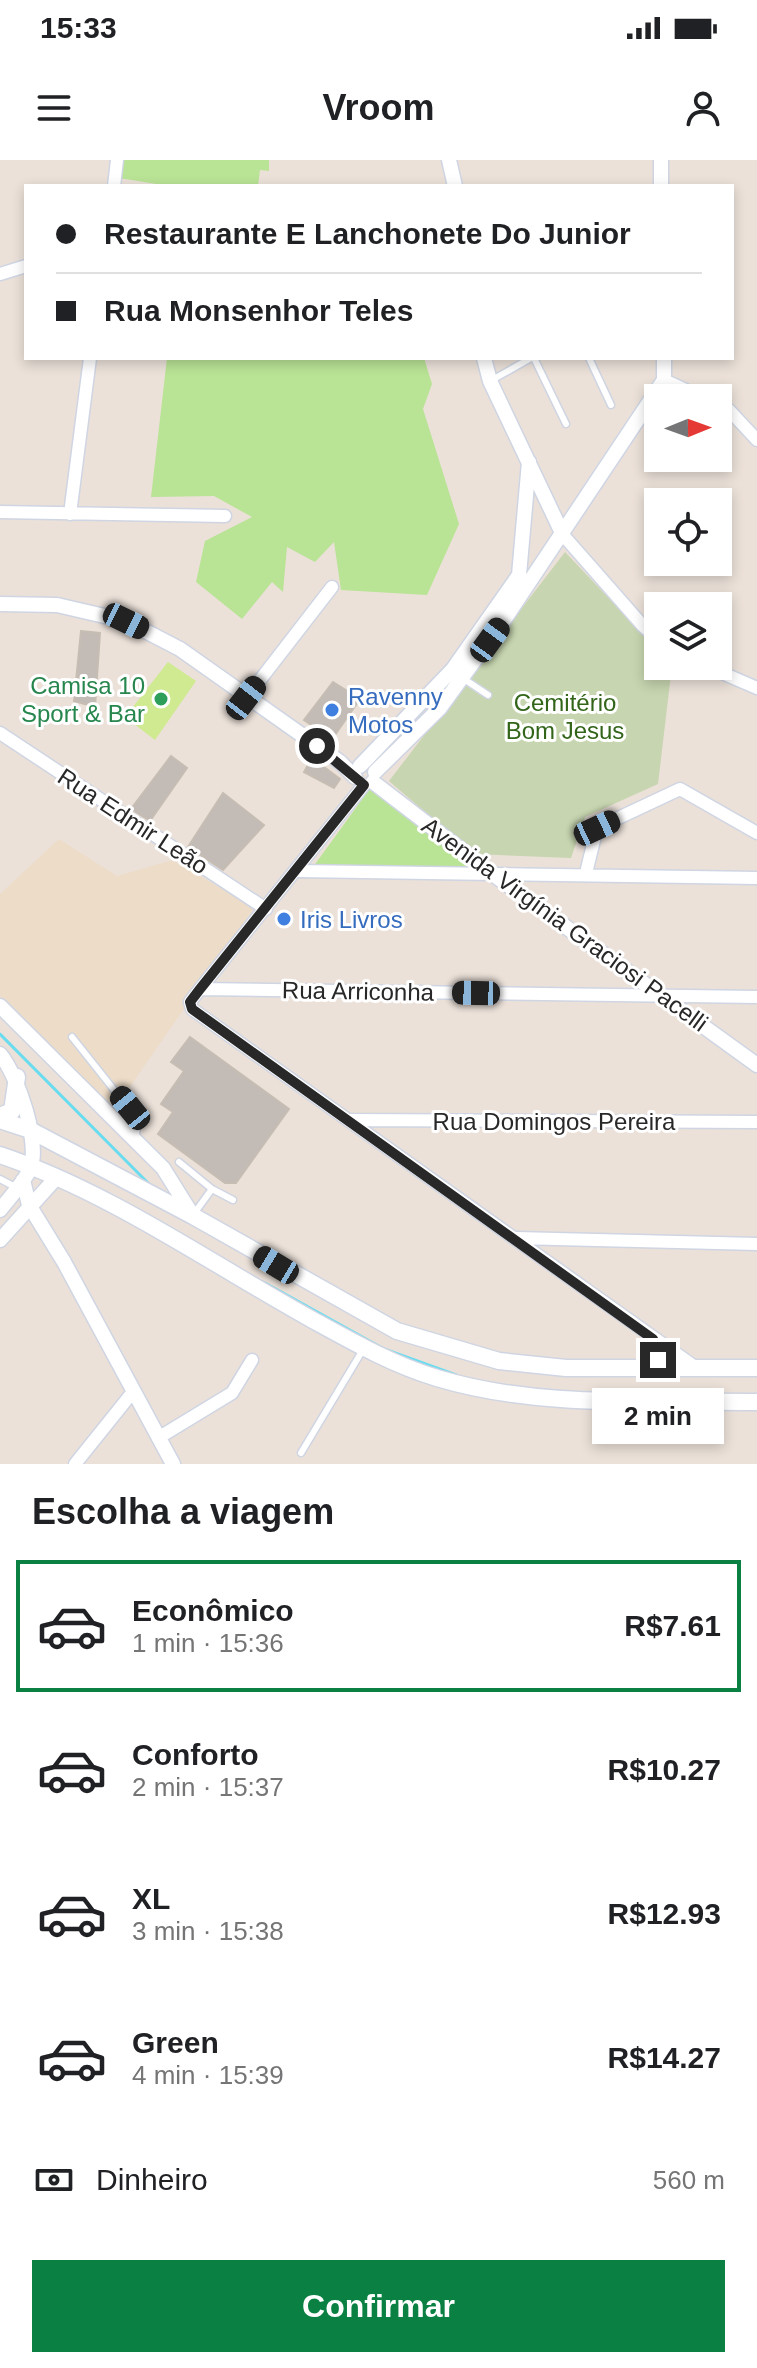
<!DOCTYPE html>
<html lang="pt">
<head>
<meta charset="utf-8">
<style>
	body { margin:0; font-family:Helvetica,sans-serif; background:#f2f2f2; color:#202124; height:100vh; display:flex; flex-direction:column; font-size:30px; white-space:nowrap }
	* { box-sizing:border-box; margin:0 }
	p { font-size:26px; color:#757577 }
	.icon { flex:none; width:44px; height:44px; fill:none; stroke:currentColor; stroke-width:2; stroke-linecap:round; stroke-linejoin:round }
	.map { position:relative; height:1304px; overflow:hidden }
	.drawer { display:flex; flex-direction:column; background:#fff; flex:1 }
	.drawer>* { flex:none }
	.top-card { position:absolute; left:24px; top:24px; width:710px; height:176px; border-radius:0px; box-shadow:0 4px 12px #0003; display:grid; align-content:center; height:176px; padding:0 32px; background:#fff }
	.needle { width:52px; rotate:89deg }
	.controls { position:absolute; left:644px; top:224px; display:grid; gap:16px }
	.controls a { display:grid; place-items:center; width:88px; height:88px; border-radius:0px; background:#fff; box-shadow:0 4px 12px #0003; font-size:40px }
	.end { position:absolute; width:36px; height:36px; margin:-18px; border:10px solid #282828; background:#fff; box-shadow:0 0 0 4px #fff }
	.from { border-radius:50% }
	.bubble { position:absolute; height:56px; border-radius:0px; background:#fff; box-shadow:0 4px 12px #0003; font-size:26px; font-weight:600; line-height:56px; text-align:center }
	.car { position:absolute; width:24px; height:48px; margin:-24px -12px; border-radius:10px; box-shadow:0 0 6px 2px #0007; background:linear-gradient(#222 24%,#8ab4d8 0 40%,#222 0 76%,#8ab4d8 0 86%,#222 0) }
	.top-card b { display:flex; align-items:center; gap:28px; height:76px; font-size:30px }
	.top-card b+b { border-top:2px solid #e0e0e0 }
	.top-card i { width:20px; height:20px; background:#202124 }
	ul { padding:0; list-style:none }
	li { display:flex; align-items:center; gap:24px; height:132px; margin:0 16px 12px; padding:0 16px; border:4px solid transparent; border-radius:0px }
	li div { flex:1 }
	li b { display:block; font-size:30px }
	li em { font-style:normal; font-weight:600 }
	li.selected { border-color:#0b8043 }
	li>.icon { width:72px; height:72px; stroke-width:1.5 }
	h2 { padding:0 32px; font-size:36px; line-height:96px }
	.pay { display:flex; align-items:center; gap:20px; height:88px; padding:0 32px; font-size:30px }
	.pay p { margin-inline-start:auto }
	.action { display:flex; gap:16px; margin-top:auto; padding:16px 32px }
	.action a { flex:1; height:92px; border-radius:0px; background:#0b8043; color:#fff; font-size:32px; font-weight:600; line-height:92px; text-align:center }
	.status { display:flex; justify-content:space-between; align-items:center; height:56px; padding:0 40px; background:#fff; direction:ltr }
	.status svg { height:22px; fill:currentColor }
	header { display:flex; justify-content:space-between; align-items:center; height:104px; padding:0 32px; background:#fff; font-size:36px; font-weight:600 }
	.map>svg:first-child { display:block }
	.education { fill:#eddcc8 }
	.green { fill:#b9e395 }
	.cemetery { fill:#c7d5b0 }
	.pitch { fill:#cfea90 }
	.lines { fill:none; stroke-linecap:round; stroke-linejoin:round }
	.stream { stroke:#6adcef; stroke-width:3 }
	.building { fill:#c3bbb6; stroke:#c6bdb3; stroke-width:2 }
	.service-casing { stroke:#cfd5e2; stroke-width:9 }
	.minor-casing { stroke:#cfd5e2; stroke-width:15 }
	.tertiary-casing { stroke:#cfd5e2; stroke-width:17 }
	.secondary-casing { stroke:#cfd5e2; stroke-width:19 }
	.service { stroke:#fff; stroke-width:6 }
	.minor { stroke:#fff; stroke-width:12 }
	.tertiary { stroke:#fff; stroke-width:14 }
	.secondary { stroke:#fff; stroke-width:16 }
	.route { stroke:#282828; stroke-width:10 }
	.leisure-dot { fill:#2e9e5b; stroke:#fff; stroke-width:3 }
	.shop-dot { fill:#3f7fe0; stroke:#fff; stroke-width:3 }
	.labels { text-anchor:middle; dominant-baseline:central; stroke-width:6; stroke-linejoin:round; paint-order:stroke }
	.leisure-label { font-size:24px; fill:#27864d; stroke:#fff; text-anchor:end }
	.shop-label { font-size:24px; fill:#366cbe; stroke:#fff; text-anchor:start }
	.park-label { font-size:24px; fill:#326519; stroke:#fff }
	.street-label { font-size:24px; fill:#282828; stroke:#fff }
</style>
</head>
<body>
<div class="status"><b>15:33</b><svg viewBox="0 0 49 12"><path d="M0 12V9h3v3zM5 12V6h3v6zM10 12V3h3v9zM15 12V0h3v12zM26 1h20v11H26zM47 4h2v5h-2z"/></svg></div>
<header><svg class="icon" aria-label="menu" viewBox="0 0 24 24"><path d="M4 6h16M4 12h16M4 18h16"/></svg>Vroom<svg class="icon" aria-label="person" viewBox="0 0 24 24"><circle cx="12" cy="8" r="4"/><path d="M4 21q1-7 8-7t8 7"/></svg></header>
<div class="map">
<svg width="757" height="1304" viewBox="0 0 757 1304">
	<rect width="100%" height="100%" fill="#ebe1d9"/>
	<!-- education -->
	<path class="education" d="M59,679L117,716L173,700L254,748L113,951L0,836V734Z"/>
	<!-- green -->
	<path class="green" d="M121,0H269V11L260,10L258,26H169L119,18Z
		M167,198H424L432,224L423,249L459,364L427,435L341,430L334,382L315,402L287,387L283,432L272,422L242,459L196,422L205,381L252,357L214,336L151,337Z
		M371,627L482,710L313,707Z"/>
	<!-- cemetery -->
	<path class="cemetery" d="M565,392L658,490V506H672L658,624L585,657L571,698L474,694L389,621Z"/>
	<!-- pitch -->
	<path class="pitch" d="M168,502L196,521L155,580L125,557Z"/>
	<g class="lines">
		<!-- stream -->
		<path class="stream" d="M0,874L149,1024
			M265,1123L384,1189L456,1215"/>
	</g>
	<!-- building -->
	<path class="building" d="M81,471L100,473L95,547L74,541Z
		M333,522L360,539L332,579L304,560Z
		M171,596L187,608L150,661L131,649Z
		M312,598L340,619L334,628L304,612Z
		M223,633L264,665L223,710L188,687Z
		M190,877L289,949L236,1023H225L158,974L173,952L161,944L184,911L171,902Z"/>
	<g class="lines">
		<defs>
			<path id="service" d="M534,198L566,264
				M589,198L611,245
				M492,220L531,198
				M461,517L488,535
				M72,877L138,960L135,980
				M179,1002L212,1029
				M0,1019L17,1028
				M193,1055L212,1029L233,1040
				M301,1293L364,1188"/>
			<path id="minor" d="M114,26L117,0
				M0,114L26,106
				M664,220L703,238
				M718,245L729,250L757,280
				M0,352L225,356
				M70,354L90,198
				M563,375L643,466L658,479
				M706,506L757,528
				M246,538L332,427
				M0,573L266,749
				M364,625L200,829L190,842L192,849L695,1207
				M298,711L757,718
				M586,713L597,668L680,629L757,673
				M200,829L757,837
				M350,960L757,962
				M516,1078L757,1084
				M158,1278L232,1233L252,1200
				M75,1304L132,1233"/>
			<path id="tertiary" d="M449,0L455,26
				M661,0V26
				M484,198L490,221L563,375
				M0,444L57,445L126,461L180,489L340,602L355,617
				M360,606L453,509L519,415L529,302
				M375,612L440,548L504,460L664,220V198
				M373,622L494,715L757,905
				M0,846L163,1008L193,1056
				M0,894C17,914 41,983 30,1009C23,1024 10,1037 0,1050
				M23,1020L29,1045L64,1102L173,1304
				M0,1080L56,1018"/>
			<path id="secondary" d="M0,956L12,951L17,917
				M0,960L30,970L193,1056L397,1171L499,1201L566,1208H757
				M0,995C110,1032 210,1103 311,1159C351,1181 393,1205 437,1218C540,1249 651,1240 757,1242"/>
		</defs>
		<!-- service casing -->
		<use href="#service" class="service-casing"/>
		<!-- minor casing -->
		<use href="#minor" class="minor-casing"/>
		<!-- tertiary casing -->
		<use href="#tertiary" class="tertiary-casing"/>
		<!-- secondary casing -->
		<use href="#secondary" class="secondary-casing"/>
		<!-- service -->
		<use href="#service" class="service"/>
		<!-- minor -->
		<use href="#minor" class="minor"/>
		<!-- tertiary -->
		<use href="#tertiary" class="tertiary"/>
		<!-- secondary -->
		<use href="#secondary" class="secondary"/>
	</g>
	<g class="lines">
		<!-- route -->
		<path class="route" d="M317,586L364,625L200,829L190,842L192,849L653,1179L658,1200"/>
	</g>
	<!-- markers -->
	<circle class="leisure-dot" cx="161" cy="539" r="8"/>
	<g class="shop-dot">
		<circle cx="332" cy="550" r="8"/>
		<circle cx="284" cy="759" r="8"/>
	</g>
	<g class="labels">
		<!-- leisure labels -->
		<g class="leisure-label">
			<text x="145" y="525">Camisa 10<tspan x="145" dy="28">Sport &amp; Bar</tspan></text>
		</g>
		<!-- shop labels -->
		<g class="shop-label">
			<text x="348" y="536">Ravenny<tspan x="348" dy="28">Motos</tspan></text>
			<text x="300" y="759">Iris Livros</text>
		</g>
		<!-- park labels -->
		<g class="park-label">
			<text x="565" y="542">Cemitério<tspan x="565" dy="28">Bom Jesus</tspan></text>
		</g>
		<!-- street labels -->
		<g class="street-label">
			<text transform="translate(133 661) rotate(33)">Rua Edmir Leão</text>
			<text transform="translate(565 764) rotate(36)">Avenida Virgínia Graciosi Pacelli</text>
			<text transform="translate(358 831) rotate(1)">Rua Arriconha</text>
			<text x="554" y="961">Rua Domingos Pereira</text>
		</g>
	</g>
</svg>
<div class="controls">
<a><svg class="needle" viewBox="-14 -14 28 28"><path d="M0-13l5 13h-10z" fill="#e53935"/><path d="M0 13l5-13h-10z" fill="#757577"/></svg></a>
<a><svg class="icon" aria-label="locate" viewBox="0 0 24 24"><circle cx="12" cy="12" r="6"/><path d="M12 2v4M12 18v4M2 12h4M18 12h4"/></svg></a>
<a><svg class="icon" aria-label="layers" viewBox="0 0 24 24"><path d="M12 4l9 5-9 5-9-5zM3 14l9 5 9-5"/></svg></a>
</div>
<i class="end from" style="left:317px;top:586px"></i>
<i class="end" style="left:658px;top:1200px"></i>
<div class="bubble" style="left:592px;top:1228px;width:132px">2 min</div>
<i class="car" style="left:126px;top:461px;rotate:116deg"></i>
<i class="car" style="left:490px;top:480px;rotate:36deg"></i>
<i class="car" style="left:246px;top:538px;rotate:38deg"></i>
<i class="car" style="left:597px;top:668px;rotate:65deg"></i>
<i class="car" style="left:476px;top:833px;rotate:271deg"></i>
<i class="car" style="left:130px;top:948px;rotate:321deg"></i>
<i class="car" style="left:276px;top:1105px;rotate:301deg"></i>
<div class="top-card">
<b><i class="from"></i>Restaurante E Lanchonete Do Junior</b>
<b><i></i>Rua Monsenhor Teles</b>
</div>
</div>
<section class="drawer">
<h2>Escolha a viagem</h2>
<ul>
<li class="selected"><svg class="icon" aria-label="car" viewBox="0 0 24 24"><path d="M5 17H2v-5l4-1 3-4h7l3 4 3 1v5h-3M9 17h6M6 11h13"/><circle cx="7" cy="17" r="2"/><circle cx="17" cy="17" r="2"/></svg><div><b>Econômico</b><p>1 min · 15:36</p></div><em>R$7.61</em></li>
<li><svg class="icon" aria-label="car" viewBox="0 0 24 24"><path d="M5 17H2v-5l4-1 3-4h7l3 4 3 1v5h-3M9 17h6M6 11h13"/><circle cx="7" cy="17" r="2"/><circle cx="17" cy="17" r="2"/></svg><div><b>Conforto</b><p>2 min · 15:37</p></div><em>R$10.27</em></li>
<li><svg class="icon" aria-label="car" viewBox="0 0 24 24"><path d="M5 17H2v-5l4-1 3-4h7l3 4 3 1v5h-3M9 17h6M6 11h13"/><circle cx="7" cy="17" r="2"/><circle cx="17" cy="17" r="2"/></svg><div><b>XL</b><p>3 min · 15:38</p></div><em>R$12.93</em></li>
<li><svg class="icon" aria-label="car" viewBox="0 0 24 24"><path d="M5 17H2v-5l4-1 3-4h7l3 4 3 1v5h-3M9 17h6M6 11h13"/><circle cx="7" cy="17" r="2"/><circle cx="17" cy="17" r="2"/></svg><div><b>Green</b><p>4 min · 15:39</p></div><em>R$14.27</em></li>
</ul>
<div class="pay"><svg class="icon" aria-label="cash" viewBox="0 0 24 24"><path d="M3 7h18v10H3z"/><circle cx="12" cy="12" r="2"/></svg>Dinheiro<p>560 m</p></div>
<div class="action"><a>Confirmar</a></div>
</section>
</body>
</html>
